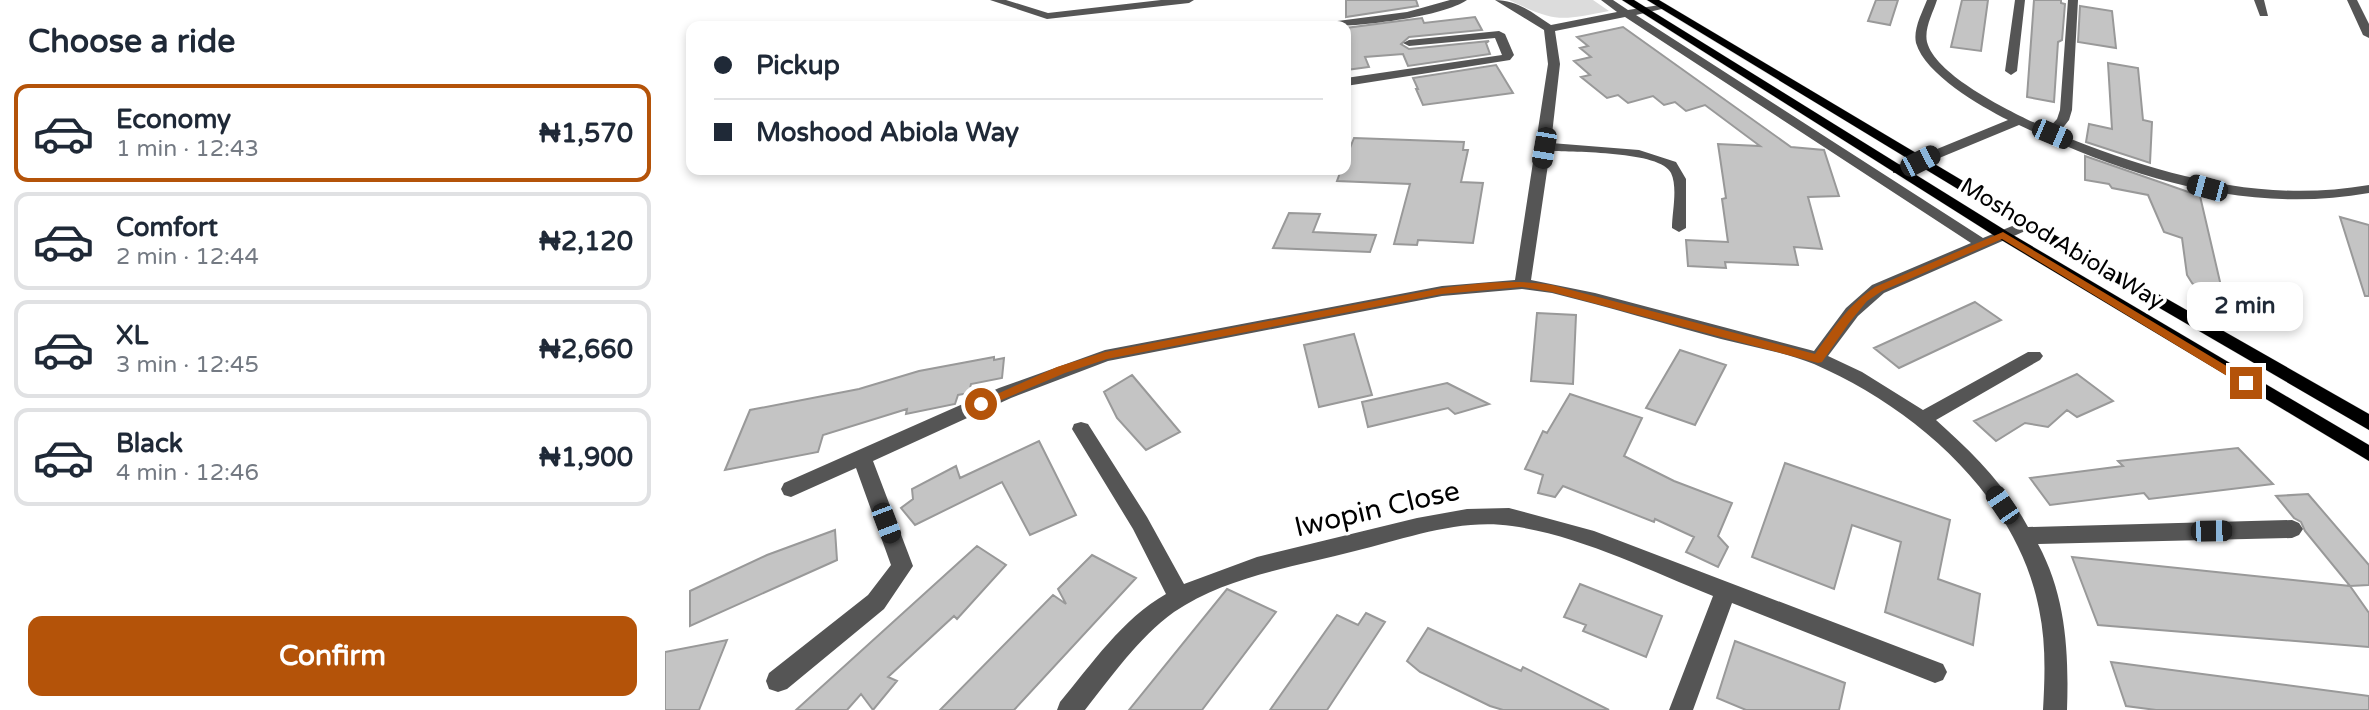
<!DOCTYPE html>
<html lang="en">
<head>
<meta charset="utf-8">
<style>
	body { margin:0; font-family:"Varela Round",sans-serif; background:#f6f6f7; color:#1f2937; height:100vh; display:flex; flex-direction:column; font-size:26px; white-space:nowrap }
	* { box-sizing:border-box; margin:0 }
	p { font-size:23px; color:#747a83 }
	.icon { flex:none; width:38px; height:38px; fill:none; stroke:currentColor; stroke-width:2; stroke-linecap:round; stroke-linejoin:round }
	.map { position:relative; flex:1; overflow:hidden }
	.details { display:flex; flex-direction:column; background:#fff; width:665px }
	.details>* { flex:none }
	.top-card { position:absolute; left:21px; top:21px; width:665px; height:154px; border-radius:14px; box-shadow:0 4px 10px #0003; display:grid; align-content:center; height:154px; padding:0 28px; background:#fff }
	.end { position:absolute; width:32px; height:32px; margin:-16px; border:9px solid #b45309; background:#fff; box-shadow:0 0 0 4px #fff }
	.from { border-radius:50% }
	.bubble { position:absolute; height:49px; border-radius:14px; background:#fff; box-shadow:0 4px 10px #0003; font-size:23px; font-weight:800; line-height:49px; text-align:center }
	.car { position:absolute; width:21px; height:42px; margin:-21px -10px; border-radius:9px; box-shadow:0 0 5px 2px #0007; background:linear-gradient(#222 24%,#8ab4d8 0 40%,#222 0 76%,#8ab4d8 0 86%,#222 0) }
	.top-card b { display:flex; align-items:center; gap:24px; height:66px; font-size:26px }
	.top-card b+b { border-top:2px solid #e0e1e3 }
	.top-card i { width:18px; height:18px; background:#1f2937 }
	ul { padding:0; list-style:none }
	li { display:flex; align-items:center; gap:21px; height:98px; margin:0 14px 10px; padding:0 14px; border:4px solid #e0e1e3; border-radius:14px }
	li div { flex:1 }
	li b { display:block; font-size:26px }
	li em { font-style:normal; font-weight:800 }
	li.active { border-color:#b45309 }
	li>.icon { width:63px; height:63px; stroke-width:1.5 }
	h2 { padding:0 28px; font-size:32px; line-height:84px }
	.cta { display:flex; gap:14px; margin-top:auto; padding:14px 28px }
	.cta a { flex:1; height:80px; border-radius:14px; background:#b45309; color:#fff; font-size:28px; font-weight:800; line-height:80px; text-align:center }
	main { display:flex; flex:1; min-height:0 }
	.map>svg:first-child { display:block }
	.green { fill:#dcdcdc }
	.building { fill:#c4c4c4; stroke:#999; stroke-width:2 }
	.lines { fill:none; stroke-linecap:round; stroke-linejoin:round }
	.major-casing { stroke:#dbdbdb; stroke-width:1 }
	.minor { fill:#555; fill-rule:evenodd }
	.major { fill:#000; fill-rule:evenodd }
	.route { fill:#b45309 }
	.labels { text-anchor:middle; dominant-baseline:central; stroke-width:7; stroke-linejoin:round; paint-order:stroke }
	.street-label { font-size:23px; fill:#000; stroke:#fff }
	.near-street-label { font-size:28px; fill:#000; stroke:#fff }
</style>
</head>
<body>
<main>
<section class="details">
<h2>Choose a ride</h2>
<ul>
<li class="active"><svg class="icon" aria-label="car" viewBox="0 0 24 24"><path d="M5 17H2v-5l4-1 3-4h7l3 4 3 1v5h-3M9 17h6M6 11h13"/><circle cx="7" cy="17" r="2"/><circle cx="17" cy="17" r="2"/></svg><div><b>Economy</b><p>1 min · 12:43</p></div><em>₦1,570</em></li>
<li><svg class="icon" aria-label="car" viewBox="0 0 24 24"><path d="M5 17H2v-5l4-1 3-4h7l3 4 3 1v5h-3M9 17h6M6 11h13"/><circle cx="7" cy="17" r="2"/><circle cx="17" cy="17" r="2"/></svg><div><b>Comfort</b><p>2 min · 12:44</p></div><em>₦2,120</em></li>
<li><svg class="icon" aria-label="car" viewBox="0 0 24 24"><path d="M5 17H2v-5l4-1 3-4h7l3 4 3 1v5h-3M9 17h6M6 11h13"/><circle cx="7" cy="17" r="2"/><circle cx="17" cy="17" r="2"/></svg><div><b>XL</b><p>3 min · 12:45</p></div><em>₦2,660</em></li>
<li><svg class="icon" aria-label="car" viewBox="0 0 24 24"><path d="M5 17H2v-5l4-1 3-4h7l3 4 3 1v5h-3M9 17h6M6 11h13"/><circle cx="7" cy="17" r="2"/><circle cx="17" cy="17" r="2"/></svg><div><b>Black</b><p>4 min · 12:46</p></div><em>₦1,900</em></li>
</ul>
<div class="cta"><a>Confirm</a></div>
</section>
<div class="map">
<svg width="1704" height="710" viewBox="0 0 1704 710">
	<rect width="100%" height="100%" fill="#fff"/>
	<!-- green -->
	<path class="green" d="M844,0H928L944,11C893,21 891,22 844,0Z"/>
	<!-- building -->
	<path class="building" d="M681,0H751L753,6L681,17Z
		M1211,0H1233L1225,25L1203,21Z
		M1297,0H1323L1316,51L1286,47Z
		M1369,0H1396V3L1400,4L1397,40L1393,42L1389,102L1362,97Z
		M1415,6L1447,11L1451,48L1413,42Z
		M810,17L817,30L744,37L736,44L744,49L824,41L821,43L825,54L743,66L738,54L700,57L704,67L681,70V28L757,18L759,23Z
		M958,27L1126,147L1159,150L1174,196L1143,197L1157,249L1129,247L1133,265L1060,262L1061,268L1023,266L1021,240L1063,242L1057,199L1061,198L1053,144L1095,146L1040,105L1021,111L1010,102L999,105L988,96L963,103L953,95L942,98L916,77L925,75L909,61L926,57L915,48L923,46L912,37Z
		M1443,63L1473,68L1478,120L1487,122L1485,163L1421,142L1424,124L1447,129Z
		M831,65L848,93L758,105L751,89H753L748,78Z
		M689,138L799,142L798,150H803L796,182L818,183L808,243L753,240L752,245L729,244L745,184L672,181L676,170H681V158Z
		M1420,156L1535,196L1559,299L1537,295L1527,283L1522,275L1517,238L1499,232L1483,195L1447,188L1444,184L1420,180Z
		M624,213L655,214L648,232L711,235L705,252L608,248Z
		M1675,217L1704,225V296H1700Z
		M1310,302L1336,320L1234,368L1209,348Z
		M872,313L911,315L908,384L866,381Z
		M689,334L707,395L654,407L639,345Z
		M1015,350L1061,365L1030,425L981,408Z
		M329,357V360L339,358L337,378L306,384L304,393L293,395L290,404L241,414L242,409L158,435L153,452L60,470L85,410L194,389L254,371Z
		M1412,374L1448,401L1412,417L1402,410L1383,427L1360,423L1331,441L1309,421Z
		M467,375L515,432L481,450L452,418L439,392Z
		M782,383L824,404L790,414L783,408L703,427L697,402Z
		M905,394L977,418L959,456L1009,481L1067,503L1053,536L1063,547L1053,567L1021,552L1029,537L990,519L989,522L898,486L890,497L873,493L878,475L860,469L878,431L882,433Z
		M374,441L411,515L365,535L337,482L250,525L236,508L248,499L247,489L291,466L295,478Z
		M1573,448L1608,484L1484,499L1479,493L1385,505L1365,478L1458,466L1453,461Z
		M1120,463L1285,520L1273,579L1315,594L1308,645L1220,612L1236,542L1187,525L1169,589L1087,557Z
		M1643,494L1704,565V585L1685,586L1640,531L1636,522L1629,518L1611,496Z
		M170,530L172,560L25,626V591L102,555Z
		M312,546L341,565L292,619L289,616L223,677L232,681L208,710L196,694L182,710H131Z
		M427,555L471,578L349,710H275L388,595L401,604L393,589Z
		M1407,557L1685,586L1704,613V647L1433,625Z
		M915,584L997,616L981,657L918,631L921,625L899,617Z
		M562,589L611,612L537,710H464Z
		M701,613L720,622L662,710H605L672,615L693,625Z
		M763,628L856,671L858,667L944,710H838L825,706L755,672L742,661Z
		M62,640L34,710H0V652Z
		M1070,641L1180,683L1174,710H1081L1052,698Z
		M1446,662L1704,696V710H1491L1461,706Z"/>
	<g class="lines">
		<defs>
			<path id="major" d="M957,0H969L1343,232L1704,445V461L1333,238Z
				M982,0H994L1367,222L1704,414V430L1357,228Z"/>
		</defs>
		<!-- major casing -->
		<use href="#major" class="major-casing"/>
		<!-- minor -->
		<path class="minor" d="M325,0H341L383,13L496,0H529L524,3L382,19Z
			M785,0H802C776,18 684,28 652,26L657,23L742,12Z
			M830,0C852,0 868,13 886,25L952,12L936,0H948L963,10L1001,4V8L971,15L1318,238L1357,222H1367L1369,225L1367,228L1219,293L1193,316L1163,356L1197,372L1258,410L1363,352H1375L1378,356L1375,360L1271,420C1307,452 1340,485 1363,527L1627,520L1634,523L1638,529L1634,535L1627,538L1373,544C1401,596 1404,652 1402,710H1378C1380,676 1381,642 1374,609C1352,496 1250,408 1149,364C1119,352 1087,347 1056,339C1000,324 944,307 887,293L857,289L777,296L443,361L346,398L208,461L248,566L219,609L122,689L113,692L104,689L101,681L104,673L203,595L226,565L191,468L126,497L119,495L116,489L119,483L334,388L440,350L777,286L850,280L883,64L879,30ZM960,17L1306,243L1207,285L1181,308L1149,351L930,293L866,280L885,151C908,152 996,151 1006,173C1013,188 1007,212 1007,228L1014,232L1021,228V179L1011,162L974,150L886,143L895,64L890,31Z
			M1262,0H1272C1268,13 1259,28 1262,42C1271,77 1352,115 1383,129L1392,119L1395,110L1403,0H1413L1407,110L1404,120L1393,134C1494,174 1594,204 1704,185V193C1582,215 1463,177 1354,125L1238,173H1228V167L1343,120C1315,106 1260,74 1251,43C1248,29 1257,13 1262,0Z
			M1350,0H1360L1352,71L1346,75L1340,71Z
			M1589,0H1599L1603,16H1595Z
			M1682,0H1692L1704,24V38L1698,35Z
			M834,31L840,34L849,55L845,60L681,86V78L837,55L830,38L744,46L738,43L744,40Z
			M416,422L423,424L482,517L519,584L592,557L752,518L802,509L844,508L929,531L1278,664L1282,672L1278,680L1270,683L1067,603L1028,710H1004L1048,596C983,570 916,536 847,526C794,518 740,539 690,551C629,567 562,576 509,612C473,638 447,676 420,710H392L395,702C427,664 457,619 501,594L468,529L407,429L409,424Z"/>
		<!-- major -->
		<use href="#major" class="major"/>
	</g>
	<!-- route -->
	<path class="route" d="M1338,232L1585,380V385H1577L1337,239L1217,291L1202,301L1184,323L1157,362L1153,363L887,292L857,287L777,294L442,359L400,373L320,407L316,408L310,404L392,367L440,352L777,288C815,283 849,279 887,285L1150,354C1168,329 1184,304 1210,287Z"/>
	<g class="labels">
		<!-- street labels -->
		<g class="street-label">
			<text transform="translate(1397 244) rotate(31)">Moshood Abiola Way</text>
		</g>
		<!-- near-street labels -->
		<g class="near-street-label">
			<text transform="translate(712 509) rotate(-13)">Iwopin Close</text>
		</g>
	</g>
</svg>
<i class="end from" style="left:316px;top:404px"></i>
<i class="end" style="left:1581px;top:383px"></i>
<div class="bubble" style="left:1522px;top:282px;width:116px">2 min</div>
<i class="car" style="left:1387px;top:134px;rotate:113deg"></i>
<i class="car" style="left:879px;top:148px;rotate:190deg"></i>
<i class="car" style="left:1255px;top:161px;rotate:63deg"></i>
<i class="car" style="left:1542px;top:188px;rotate:285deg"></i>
<i class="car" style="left:1337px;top:505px;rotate:326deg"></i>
<i class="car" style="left:221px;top:523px;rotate:159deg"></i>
<i class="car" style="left:1546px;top:531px;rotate:89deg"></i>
<div class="top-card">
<b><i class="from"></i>Pickup</b>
<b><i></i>Moshood Abiola Way</b>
</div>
</div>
</main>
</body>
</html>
